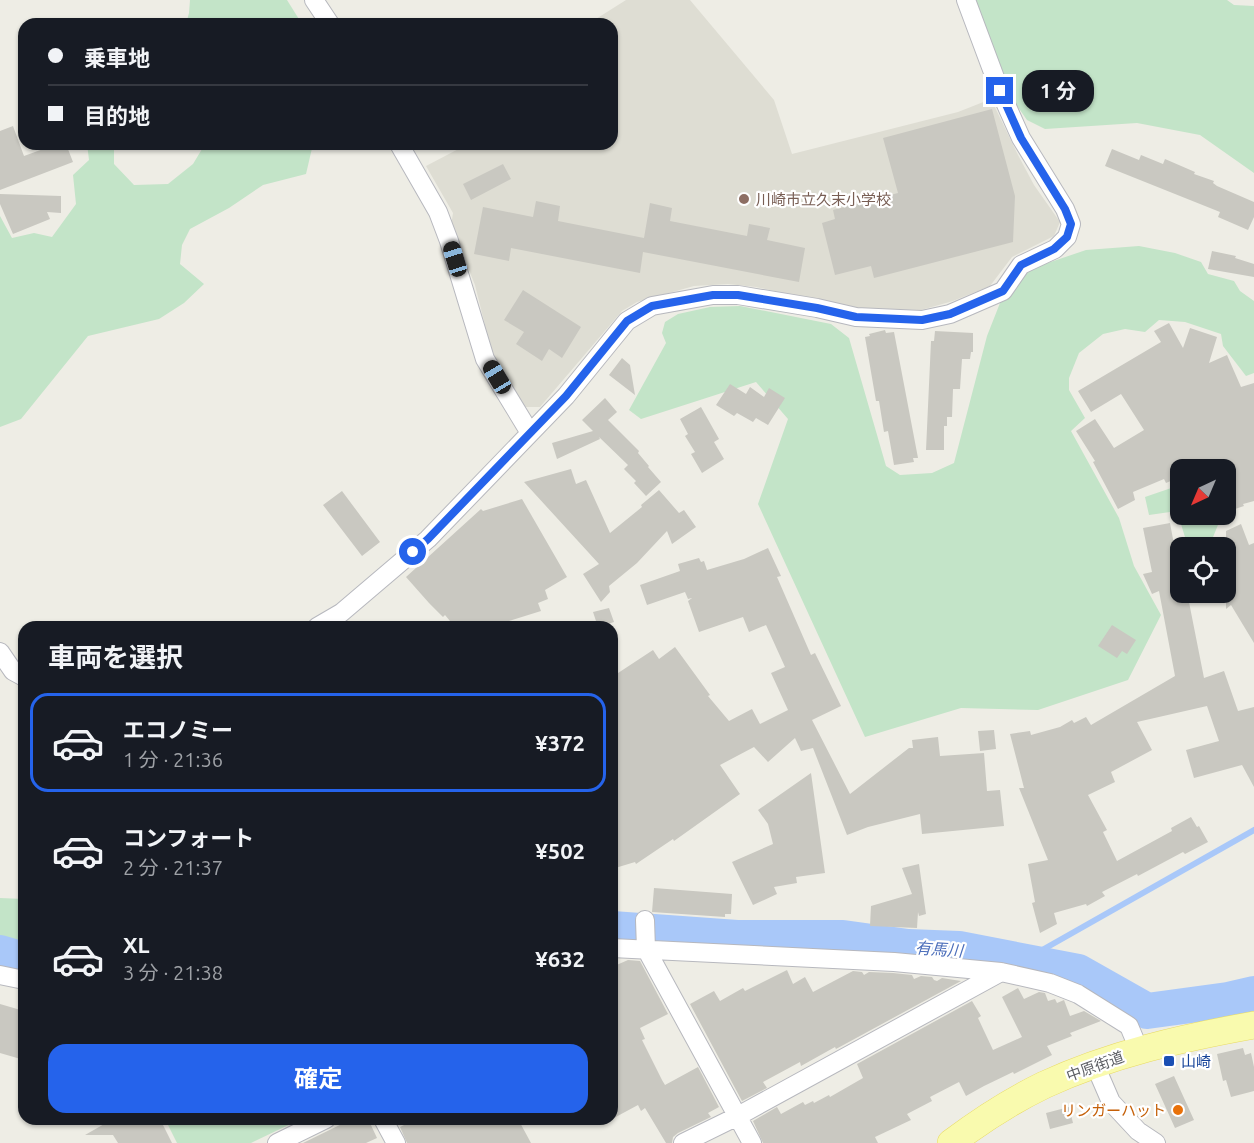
<!DOCTYPE html>
<html lang="ja">
<head>
<meta charset="utf-8">
<style>
	body { margin:0; font-family:Ubuntu,"Noto Sans JP",sans-serif; background:#242831; color:#f1f3f6; height:100vh; display:flex; flex-direction:column; font-size:22px; white-space:nowrap }
	* { box-sizing:border-box; margin:0 }
	p { font-size:20px; color:#9ea1a6 }
	.icon { flex:none; width:33px; height:33px; fill:none; stroke:currentColor; stroke-width:2; stroke-linecap:round; stroke-linejoin:round }
	.map { position:relative; flex:1; overflow:hidden }
	.sheet { position:absolute; left:18px; top:621px; width:600px; height:504px; display:flex; flex-direction:column; background:#171b24; border-radius:18px; box-shadow:0 2px 4px #0004 }
	.sheet>* { flex:none }
	.guide { position:absolute; left:18px; top:18px; width:600px; height:132px; border-radius:18px; box-shadow:0 2px 4px #0004; display:grid; align-content:center; height:132px; padding:0 30px; background:#171b24 }
	.needle { width:39px; rotate:224deg }
	.buttons { position:absolute; left:1170px; top:459px; display:grid; gap:12px }
	.buttons a { display:grid; place-items:center; width:66px; height:66px; border-radius:12px; background:#171b24; box-shadow:0 2px 4px #0004; font-size:30px }
	.end { position:absolute; width:27px; height:27px; margin:-14px; border:8px solid #2563eb; background:#fff; box-shadow:0 0 0 3px #fff }
	.from { border-radius:50% }
	.bubble { position:absolute; height:42px; border-radius:18px; background:#171b24; box-shadow:0 2px 4px #0004; font-size:20px; font-weight:700; line-height:42px; text-align:center }
	.car { position:absolute; width:18px; height:36px; margin:-18px -9px; border-radius:8px; box-shadow:0 0 4px 2px #0007; background:linear-gradient(#222 24%,#8ab4d8 0 40%,#222 0 76%,#8ab4d8 0 86%,#222 0) }
	.guide b { display:flex; align-items:center; gap:21px; height:57px; font-size:22px }
	.guide b+b { border-top:2px solid #363941 }
	.guide i { width:15px; height:15px; background:#f1f3f6 }
	ul { padding:0; list-style:none }
	li { display:flex; align-items:center; gap:18px; height:99px; margin:0 12px 9px; padding:0 18px; border:3px solid transparent; border-radius:18px }
	li div { flex:1 }
	li b { display:block; font-size:22px }
	li em { font-style:normal; font-weight:700 }
	li.on { border-color:#2563eb }
	li>.icon { width:54px; height:54px; stroke-width:1.5 }
	h2 { padding:0 30px; font-size:27px; line-height:72px }
	.primary-button { display:flex; gap:12px; margin-top:auto; padding:12px 30px }
	.primary-button a { flex:1; height:69px; border-radius:18px; background:#2563eb; color:#fff; font-size:24px; font-weight:700; line-height:69px; text-align:center }
	.map>svg:first-child { display:block }
	.education { fill:#deddd3 }
	.green { fill:#c3e4c8 }
	.lines { fill:none; stroke-linecap:round; stroke-linejoin:round }
	.stream { stroke:#a9c8f9; stroke-width:6 }
	.river { stroke:#a9c8f9; stroke-width:36 }
	.building { fill:#c9c8c1 }
	.minor-casing { stroke:#b7b8be; stroke-width:20 }
	.primary-casing { stroke:#e8da63; stroke-width:28 }
	.minor { stroke:#fff; stroke-width:18 }
	.primary { stroke:#f9faae; stroke-width:27 }
	.route { stroke:#2563eb; stroke-width:8 }
	.education-dot { fill:#8d6e63; stroke:#fff; stroke-width:2 }
	.transit-dot { fill:#1a4fb4; stroke:#fff; stroke-width:2 }
	.food-dot { fill:#e8710a; stroke:#fff; stroke-width:2 }
	.labels { text-anchor:middle; dominant-baseline:central; stroke-width:4.5; stroke-linejoin:round; paint-order:stroke }
	.education-label { font-size:15px; fill:#785e54; stroke:#fff; text-anchor:start }
	.transit-label { font-size:15px; fill:#164399; stroke:#fff; text-anchor:start }
	.street-label { font-size:15px; fill:#5c5e64; stroke:#fff }
	.food-label { font-size:15px; fill:#c56008; stroke:#fff; text-anchor:end }
	.water-label { font-size:16px; font-style:italic; fill:#4d6fbb; stroke:#fff }
</style>
</head>
<body>
<div class="map">
<svg width="1254" height="1143" viewBox="0 0 1254 1143">
	<rect width="100%" height="100%" fill="#eeede5"/>
	<!-- education -->
	<path class="education" d="M626,0H690L774,100L792,154L958,112L991,99L1018,155L1034,185L1060,222L1054,236L1012,257L990,286L953,301L921,310L861,308L828,303L756,287L728,284L694,286L637,302L622,311L540,407H522L498,367L487,337L484,321L475,285L451,226L453,213L426,166L468,144H612V24H588Z"/>
	<!-- green -->
	<path class="green" d="M190,0H287L302,24H186L189,13Z
		M975,0H1227L1234,5L1254,6V173L1200,135L1137,123L1045,129L1027,120L1013,100Z
		M87,144H114V164L134,185L168,184L193,164L205,144H313L306,174L263,185L229,208L190,229L182,245L180,264L204,284L184,303L159,319L88,336L21,419L0,427V216L12,238L34,233L52,237L76,204L73,175L89,160Z
		M1139,246L1175,253L1201,262L1208,274L1234,281L1240,291L1254,301V373L1246,376L1223,346L1221,334L1185,322L1159,320L1145,332L1125,329L1103,334L1079,353L1069,378V390L1085,418L1071,431L1119,518L1134,566L1161,615L1128,680L1038,710L961,708L865,737L758,504L788,419L756,382L641,419L629,410L666,343L662,333L665,322L678,314L710,307L740,306L831,324L849,338L886,466L900,475L932,473L954,463L987,336L1000,303L1030,269L1086,250Z
		M1180,485V514L1222,515L1209,547H1188L1177,511L1149,515L1145,497Z
		M0,898L24,899V947L0,942Z
		M165,1119H301L251,1143H177Z"/>
	<g class="lines">
		<!-- stream -->
		<path class="stream" d="M1021,962L1254,830"/>
		<!-- river -->
		<path class="river" d="M612,929L737,938H843L908,947L959,949L1078,972L1147,1011L1228,1000L1254,994
			M0,953L24,960"/>
	</g>
	<!-- building -->
	<path class="building" d="M992,109L1015,196L1013,242L874,278L871,266L835,275L822,223L835,219L833,210L898,193L883,138Z
		M13,126L24,156L57,144H66L73,162L0,190V131Z
		M1112,149L1139,160L1141,155L1163,164L1165,159L1195,172L1194,174L1214,181L1213,183L1217,186L1254,202V217L1248,230L1218,217L1220,212L1105,166Z
		M503,164L511,179L471,200L463,184Z
		M0,194L61,196V213L47,212L50,219L13,234L0,204Z
		M536,201L560,206L558,221L644,238L650,203L672,208L670,221L747,236L749,224L770,228L767,240L805,248L799,282L643,252L640,273L511,248L509,261L474,254L483,207L533,217Z
		M1212,251L1236,256L1235,258L1254,264V277L1208,269Z
		M523,290L581,327L562,358L549,349L542,361L516,344L524,332L504,320Z
		M1169,323L1183,348L1190,328L1217,337L1209,363L1227,355L1241,387L1254,383V501L1243,504L1244,506L1226,512V470H1180V477L1166,483L1164,479L1133,492L1135,500L1118,509L1093,462L1095,461L1076,431L1095,419L1114,448L1144,430L1121,394L1091,412L1078,391L1161,342L1154,331Z
		M885,330L886,333L894,332L918,458H913L914,462L894,465L888,431L884,432L879,401H876L865,337L870,336L869,334Z
		M935,331L973,333V352H971L970,359H962L960,389H953L952,417H947V426H944V450H926L931,341H934Z
		M622,358L630,365L635,395L609,375Z
		M730,384L746,394L750,387L764,397L769,388L785,398L768,425L756,418L753,422L737,413L734,416L716,405Z
		M605,398L617,412L608,420L639,451L638,453L649,466L648,467L661,482L646,496L634,483L636,481L624,469L628,465L599,437L600,439L557,459L552,443L593,431L582,420Z
		M701,407L719,439L714,442L724,459L702,473L691,454L695,452L685,436L688,434L680,419Z
		M571,469L576,484L586,480L610,533L642,507L641,505L659,490L679,513L684,510L696,527L672,544L667,531L637,563L609,586L610,592L601,602L583,574L599,564L524,482Z
		M342,491L380,542L362,556L323,505Z
		M522,499L567,577L545,590L548,599L538,603L541,611L509,621L514,627H455L445,615L443,617L429,603L406,577L481,509L483,511Z
		M1170,523L1180,577V592H1187L1204,678L1224,671L1238,711L1254,707V787L1242,765L1194,778L1186,750L1219,741L1207,706L1137,722L1152,750L1111,772L1115,782L1088,795L1107,830L1103,832L1117,861L1172,831L1171,828L1191,817L1197,827L1199,826L1208,842L1185,854L1183,852L1138,876L1137,874L1102,892L1105,896L1087,906L1086,904L1054,913L1057,924L1040,933L1032,903L1035,902L1028,864L1048,860L1019,788H1024L1010,734L1030,731L1031,735L1060,727L1072,720L1074,723L1086,717L1091,725L1175,676L1159,591L1152,594L1143,574L1152,572L1143,528Z
		M1241,524L1249,545L1254,543V643L1231,605L1226,609V531Z
		M768,548L781,576L777,577L811,655L815,653L841,706L812,720L850,794L909,748H913L912,740L938,737L940,756L984,753L987,791L1000,790L1004,826L922,834L920,814L868,827L847,835L813,748L801,751L795,738L768,762L754,747L720,765L740,794L674,841L673,839L636,864L635,862L612,869V677L653,650L659,659L675,647L710,695L708,696L729,721L752,709L760,724L788,710L771,673L785,667L766,625L749,632L743,617L699,632L688,601L692,598L688,599L685,592L647,605L640,585L680,571L678,564L699,558L701,562L704,561L707,570L744,559Z
		M609,608L614,622L598,627L593,612Z
		M1112,625L1136,640L1127,654L1122,651L1117,658L1098,646Z
		M994,730L996,749L980,751L978,731Z
		M811,773L825,873L796,877L797,883L774,887L777,894L753,905L732,862L773,844L768,824L758,810Z
		M919,864L926,914L919,916L918,912L917,928L870,926L871,906L912,894L902,868Z
		M654,888L732,894L731,914H725V917L652,912Z
		M628,960L640,961L668,1014L640,1028L645,1039L642,1040L662,1080L665,1085L698,1067L719,1107L708,1113L711,1117L678,1133L673,1137L672,1143H666L645,1108L641,1111L638,1105L612,1119V967Z
		M787,970L793,984L805,977L813,992L853,971L862,972L864,975L869,972L893,973L912,975L914,979L921,976L932,977L934,980L937,981L942,978L961,981L836,1049L835,1047L801,1066L800,1062L763,1082L767,1088L742,1101L690,1004L714,991L720,1001L743,988L745,991Z
		M1018,988L1024,999L1039,992L1045,993L1048,1001L1055,999L1057,1003L1064,1000L1070,1016L1084,1011L1101,1021L1070,1033L1072,1036L1047,1046L1052,1055L1014,1074L1013,1072L984,1086L966,1096L959,1082L930,1097L932,1101L907,1114L911,1120L875,1137L878,1143H763L753,1121L777,1107L781,1114L803,1102L805,1105L813,1101L814,1103L829,1095L830,1097L863,1078L857,1064L972,1001L981,1016L978,1018L993,1050L1022,1037L1002,997Z
		M0,1004L24,1011V1060L0,1053Z
		M1243,1048L1245,1055L1251,1053L1254,1067V1091L1231,1097L1226,1080L1223,1081L1217,1054Z
		M1174,1076L1194,1120L1175,1128L1155,1084Z
		M1069,1107L1073,1123L1050,1129L1046,1113Z
		M113,1119H160L172,1143H118L113,1135H85Z
		M352,1119H364L366,1124L370,1123L377,1138L366,1143H303Z
		M416,1119H518L531,1143H407L400,1127Z"/>
	<g class="lines">
		<defs>
			<path id="minor" d="M314,0L330,24
				M399,144L438,212L449,241L485,359L530,433
				M317,627L341,613L428,539L566,396L627,321L652,306L713,295H738L817,308L856,317L922,320L950,314L1003,291L1021,265L1055,249L1067,237L1071,224L1065,209L1021,138L1000,91L966,0
				M0,652L13,671L24,677
				M645,920L646,949L752,1143
				M612,948L894,962L1001,972L1050,983L1078,994L1129,1026L1139,1050
				M0,975L24,980
				M1095,1065L1111,1102L1138,1131L1156,1143
				M383,1119L396,1143
				M277,1143L326,1119
				M683,1143L738,1116L1001,972"/>
			<path id="primary" d="M951,1143C980,1121 1011,1101 1044,1085C1111,1054 1182,1038 1254,1025"/>
		</defs>
		<!-- minor casing -->
		<use href="#minor" class="minor-casing"/>
		<!-- primary casing -->
		<use href="#primary" class="primary-casing"/>
		<!-- minor -->
		<use href="#minor" class="minor"/>
		<!-- primary -->
		<use href="#primary" class="primary"/>
	</g>
	<g class="lines">
		<!-- route -->
		<path class="route" d="M413,552L428,539L566,396L627,321L652,306L713,295H738L817,308L856,317L922,320L950,314L1003,291L1021,265L1054,249L1067,237L1071,224L1065,209L1021,138L1000,91"/>
	</g>
	<!-- markers -->
	<circle class="education-dot" cx="744" cy="199" r="6"/>
	<rect class="transit-dot" x="1163" y="1055" width="12" height="12" rx="3"/>
	<circle class="food-dot" cx="1178" cy="1110" r="6"/>
	<g class="labels">
		<!-- education labels -->
		<g class="education-label">
			<text x="756" y="199">川崎市立久末小学校</text>
		</g>
		<!-- transit labels -->
		<g class="transit-label">
			<text x="1181" y="1061">山崎</text>
		</g>
		<!-- street labels -->
		<g class="street-label">
			<text transform="translate(1095 1066) rotate(-20)">中原街道</text>
		</g>
		<!-- food labels -->
		<g class="food-label">
			<text x="1166" y="1110">リンガーハット</text>
		</g>
		<!-- water labels -->
		<g class="water-label">
			<text transform="translate(939 949) rotate(4)">有馬川</text>
		</g>
	</g>
</svg>
<div class="buttons">
<a><svg class="needle" viewBox="-14 -14 28 28"><path d="M0-13l5 13h-10z" fill="#e53935"/><path d="M0 13l5-13h-10z" fill="#9ea1a6"/></svg></a>
<a><svg class="icon" aria-label="locate" viewBox="0 0 24 24"><circle cx="12" cy="12" r="6"/><path d="M12 2v4M12 18v4M2 12h4M18 12h4"/></svg></a>
</div>
<i class="end from" style="left:413px;top:552px"></i>
<i class="end" style="left:1000px;top:91px"></i>
<div class="bubble" style="left:1022px;top:70px;width:72px">1 分</div>
<i class="car" style="left:455px;top:259px;rotate:343deg"></i>
<i class="car" style="left:497px;top:377px;rotate:329deg"></i>
<div class="guide">
<b><i class="from"></i>乗車地</b>
<b><i></i>目的地</b>
</div>
<section class="sheet">
<h2>車両を選択</h2>
<ul>
<li class="on"><svg class="icon" aria-label="car" viewBox="0 0 24 24"><path d="M5 17H2v-5l4-1 3-4h7l3 4 3 1v5h-3M9 17h6M6 11h13"/><circle cx="7" cy="17" r="2"/><circle cx="17" cy="17" r="2"/></svg><div><b>エコノミー</b><p>1 分 · 21:36</p></div><em>¥372</em></li>
<li><svg class="icon" aria-label="car" viewBox="0 0 24 24"><path d="M5 17H2v-5l4-1 3-4h7l3 4 3 1v5h-3M9 17h6M6 11h13"/><circle cx="7" cy="17" r="2"/><circle cx="17" cy="17" r="2"/></svg><div><b>コンフォート</b><p>2 分 · 21:37</p></div><em>¥502</em></li>
<li><svg class="icon" aria-label="car" viewBox="0 0 24 24"><path d="M5 17H2v-5l4-1 3-4h7l3 4 3 1v5h-3M9 17h6M6 11h13"/><circle cx="7" cy="17" r="2"/><circle cx="17" cy="17" r="2"/></svg><div><b>XL</b><p>3 分 · 21:38</p></div><em>¥632</em></li>
</ul>
<div class="primary-button"><a>確定</a></div>
</section>
</div>
</body>
</html>
